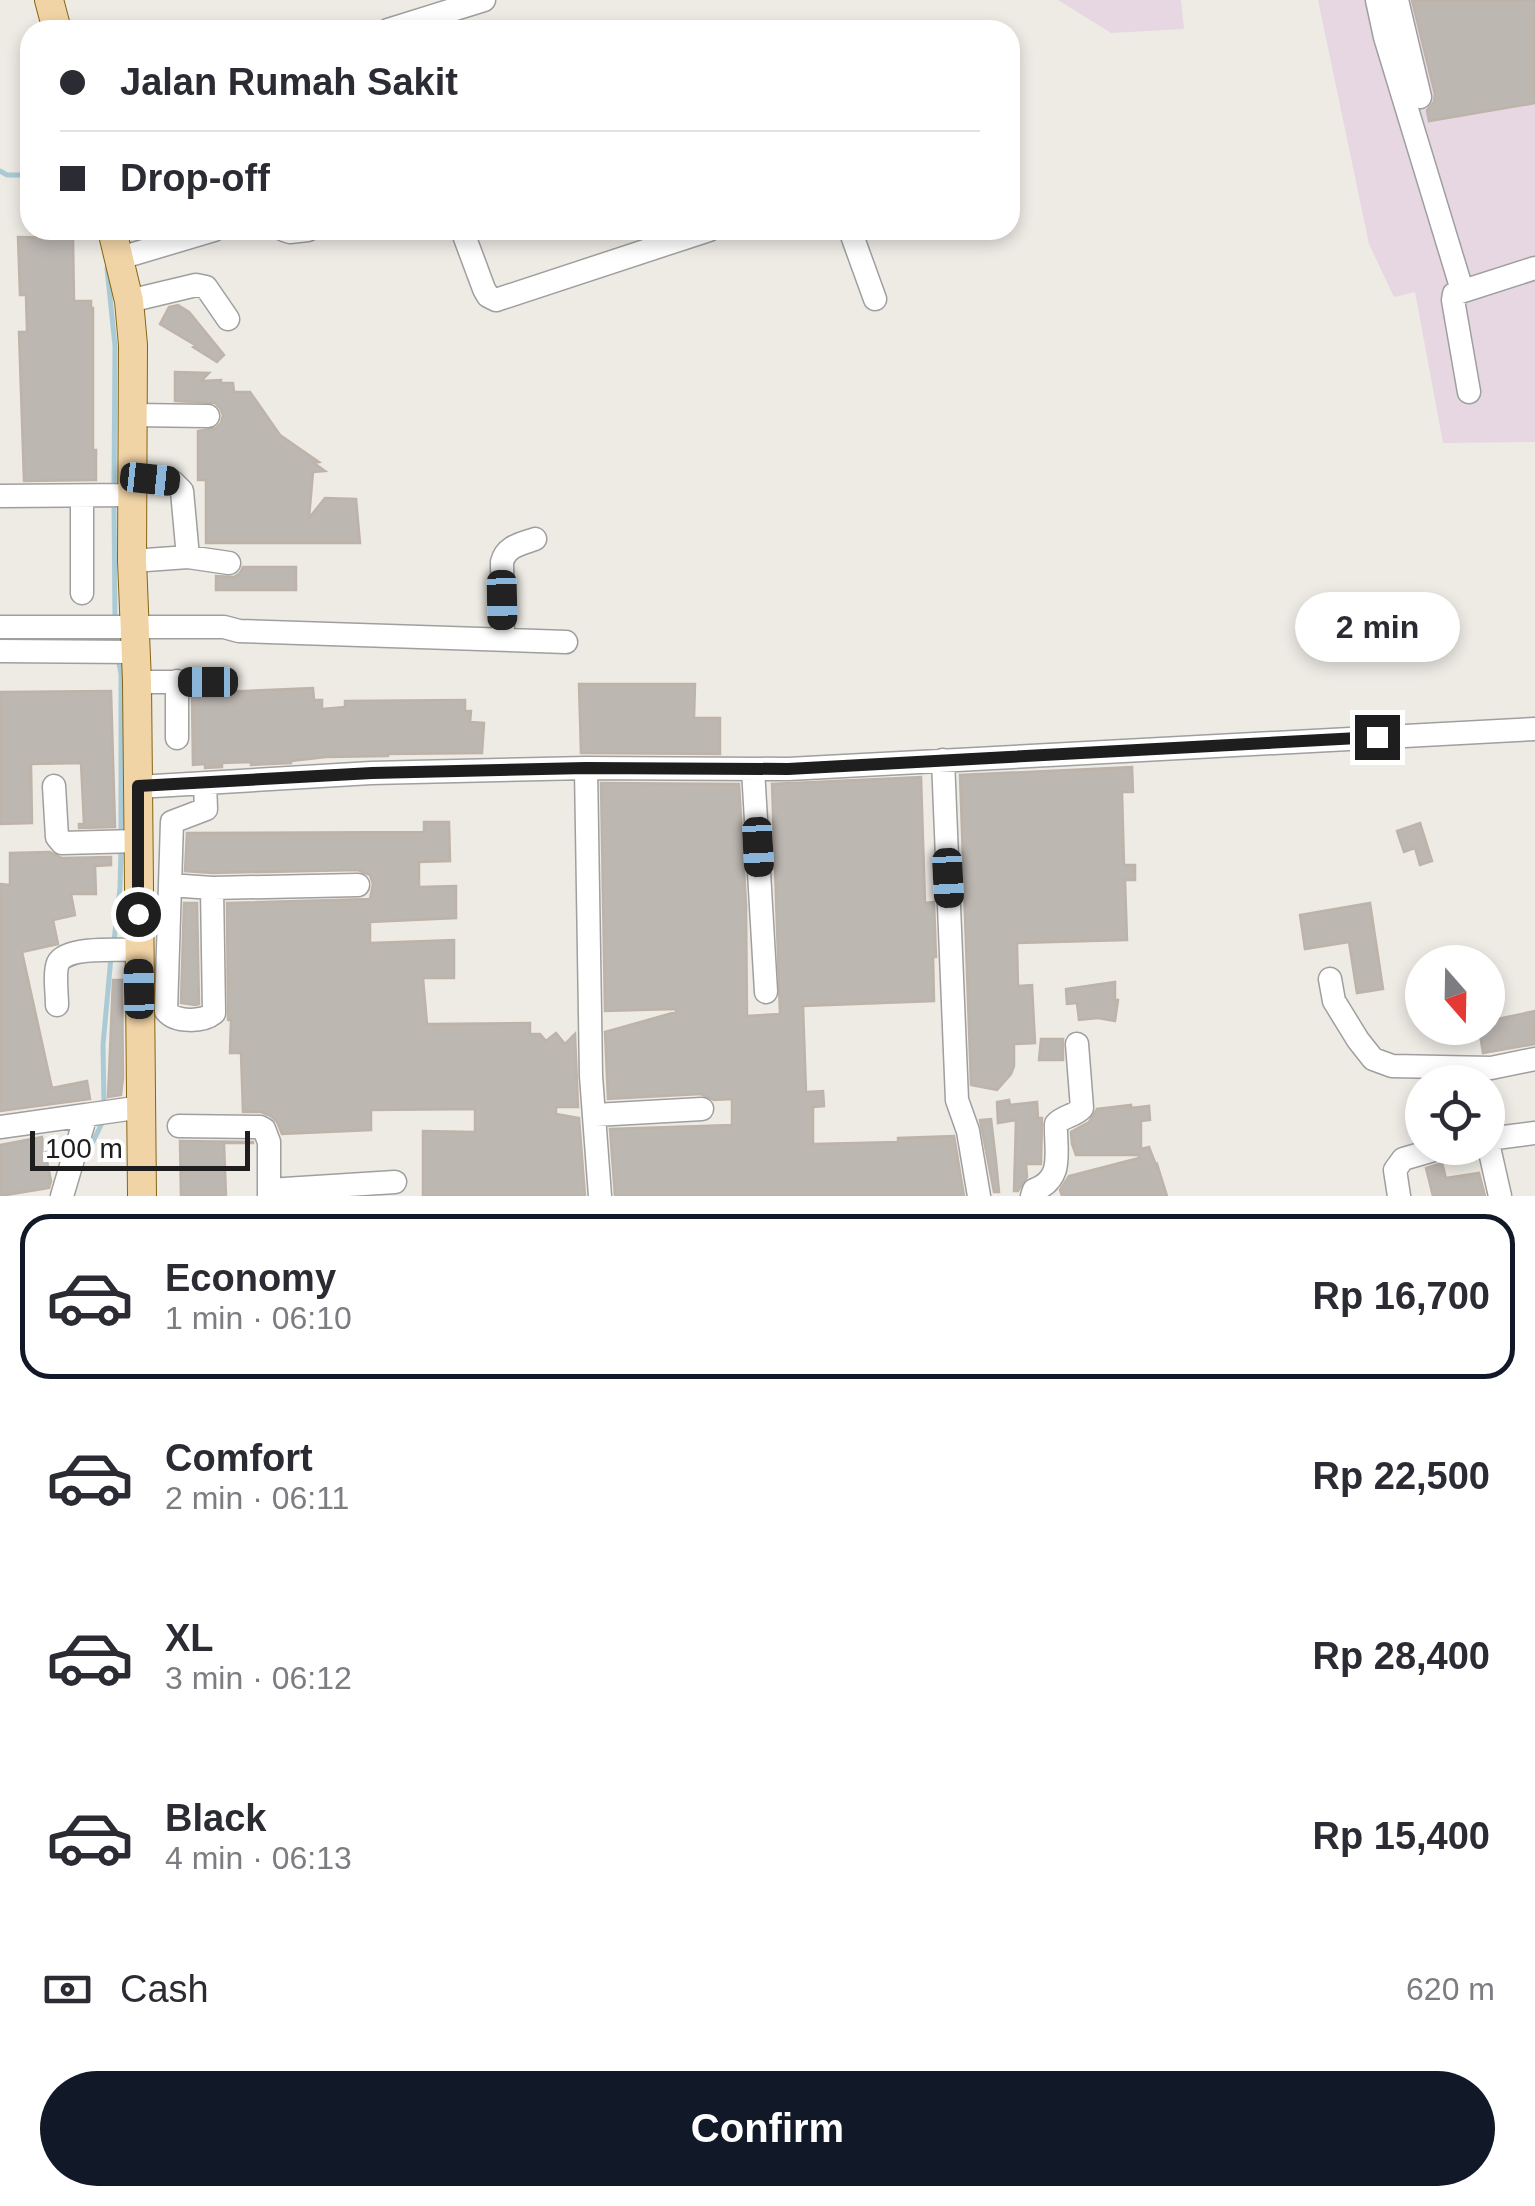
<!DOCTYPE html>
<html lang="en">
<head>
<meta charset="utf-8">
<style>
	body { margin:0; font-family:Helvetica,sans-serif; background:#f7f7f7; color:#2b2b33; height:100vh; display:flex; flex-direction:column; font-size:38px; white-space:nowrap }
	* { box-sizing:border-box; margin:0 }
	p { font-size:32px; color:#7c7c81 }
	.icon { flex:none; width:55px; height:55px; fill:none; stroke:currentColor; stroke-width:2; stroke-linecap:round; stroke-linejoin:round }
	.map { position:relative; height:1196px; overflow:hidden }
	.sheet { display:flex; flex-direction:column; background:#fff; flex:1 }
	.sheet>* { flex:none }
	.hud { position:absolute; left:20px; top:20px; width:1000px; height:220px; border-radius:30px; box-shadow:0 5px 15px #0003; display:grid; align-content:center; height:220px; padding:0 40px; background:#fff }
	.needle { width:65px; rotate:160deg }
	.fabs { position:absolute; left:1405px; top:945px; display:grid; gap:20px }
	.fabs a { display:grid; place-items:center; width:100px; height:100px; border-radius:50%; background:#fff; box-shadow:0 5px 15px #0003; font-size:50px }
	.scale { position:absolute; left:30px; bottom:25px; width:220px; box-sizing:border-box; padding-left:10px; border:5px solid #1e1e1e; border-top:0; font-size:28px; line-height:35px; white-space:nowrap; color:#1e1e1e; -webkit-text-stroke:8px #fff; paint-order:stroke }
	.end { position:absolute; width:45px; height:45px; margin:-22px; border:12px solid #1e1e1e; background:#fff; box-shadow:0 0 0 5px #fff }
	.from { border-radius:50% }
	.bubble { position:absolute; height:70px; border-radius:35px; background:#fff; box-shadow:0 5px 15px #0003; font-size:32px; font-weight:800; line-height:70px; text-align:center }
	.car { position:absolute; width:30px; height:60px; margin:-30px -15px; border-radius:12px; box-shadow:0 0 8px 2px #0007; background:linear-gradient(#222 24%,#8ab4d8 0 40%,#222 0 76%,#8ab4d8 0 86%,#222 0) }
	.hud b { display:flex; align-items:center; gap:35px; height:95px; font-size:38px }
	.hud b+b { border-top:2px solid #e1e1e2 }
	.hud i { width:25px; height:25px; background:#2b2b33 }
	ul { padding:18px 0 0; list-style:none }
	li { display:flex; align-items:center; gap:30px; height:165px; margin:0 20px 15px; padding:0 20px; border:5px solid transparent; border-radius:30px }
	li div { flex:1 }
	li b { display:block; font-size:38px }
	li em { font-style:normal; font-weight:800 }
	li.current { border-color:#111827 }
	li>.icon { width:90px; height:90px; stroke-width:1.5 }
	.pay { display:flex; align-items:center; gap:25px; height:110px; padding:0 40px; font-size:38px }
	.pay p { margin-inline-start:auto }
	.button { display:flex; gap:20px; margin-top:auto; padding:20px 40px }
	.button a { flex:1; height:115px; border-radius:60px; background:#111827; color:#fff; font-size:40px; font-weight:800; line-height:115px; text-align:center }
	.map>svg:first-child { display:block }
	.industrial { fill:#e6d7e3 }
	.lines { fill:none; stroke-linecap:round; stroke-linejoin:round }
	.stream { stroke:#aacbd6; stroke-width:5 }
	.building { fill:#bdb7b2; stroke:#bdb3a9; stroke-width:2.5 }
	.minor-casing { stroke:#9f9f9f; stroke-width:25 }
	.major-casing { stroke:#876411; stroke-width:30 }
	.minor { stroke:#fff; stroke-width:22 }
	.major { stroke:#f1d4a6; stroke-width:28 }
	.route { stroke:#1e1e1e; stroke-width:12 }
</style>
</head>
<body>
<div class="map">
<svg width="1535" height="1196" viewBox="0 0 1535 1196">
	<rect width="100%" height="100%" fill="#eeebe5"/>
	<!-- industrial -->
	<path class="industrial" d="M1058,0H1181L1184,29L1111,33Z
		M1318,0H1535V442L1443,443L1415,292L1394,297L1369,244Z"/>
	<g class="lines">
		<!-- stream -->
		<path class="stream" d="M0,171L7,175H30
			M107,268L115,346L114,487
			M114,503L115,622
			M118,658L121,674V836
			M114,941L120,888L121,847
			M104,1105L103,1045L111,957
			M84,1160L103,1121"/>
	</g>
	<!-- building -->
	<path class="building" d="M1412,0H1535V103L1429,121L1427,110L1434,102L1435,94Z
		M18,237L73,238L74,301H91V308H93V450H96V480L24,481L19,332H27L26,295H20Z
		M178,305L189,312L224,355L217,362L193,347L195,345L160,324L169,307Z
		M175,372L209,373L201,381L221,380V383H233L234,392H250L280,435L319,462L314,463L325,471L313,472L309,518L325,498L356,499L360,543H206V480H198V431L216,428L221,423L223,415L220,408L215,403L175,401Z
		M243,567H296V590H216V576L234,577L240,573Z
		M579,684H695L694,718H720V754L581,753Z
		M313,688L314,700H322V709L345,707V701L465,700V711H471L470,722L484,723L482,753L388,754V756L326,757L291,761V763L251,765V762L222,763V767L205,768V764L193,765L192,697H210L220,692Z
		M111,691L115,827L79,828V824H84L81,763L31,764L32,823L0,824V692Z
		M1132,767L1133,792H1122L1124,865H1135V880H1125L1127,940L1017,943L1018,986L1032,985L1035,1043L1014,1044V1066L1011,1074L997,1090L971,1085L960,775Z
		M921,777L925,903L934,902L936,957H933L934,1001L803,1006L806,1092L823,1091L824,1106L813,1107V1144L898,1142V1138L954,1136L964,1196H615L610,1129L732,1125V1099L714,1100L701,1094L608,1099L605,1032L676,1012V1009L605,1011L601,783L739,784L746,904L747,1016L780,1014L772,784Z
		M424,822H449L450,861L419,862V887L456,886V918L370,922V943L454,940V978H423L427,1024L530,1023V1034H540L546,1041L556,1033L565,1044L575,1034L578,1107H556V1114L579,1118L585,1196H423V1131L475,1132V1109L371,1110V1130L282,1134L277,1122L271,1116L261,1112H243L241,1053H230L231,1020H228L227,903L370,899L373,884L370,875L358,870L212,873L185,871L187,833L424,832Z
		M1420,823L1432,861L1420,865L1415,848L1404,852L1397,831Z
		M50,852L62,858L111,857V865L95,866L96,894H71L75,915L53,920L58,944L22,952L52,1088L87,1081L90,1099L0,1111V884L10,885V853Z
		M184,903H197L199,1004L195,1005L181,1003Z
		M1370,903L1383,989L1357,993L1349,942L1305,949L1300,915Z
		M113,980H122L123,1078L121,1095L108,1097Z
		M1115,982V1000H1118L1115,1021L1098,1018L1079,1020L1077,1003L1067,1004L1066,989Z
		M1535,1011V1044L1483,1053L1479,1028H1488V1021Z
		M1041,1039H1063V1060H1039Z
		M1009,1100L1010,1105L1037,1102L1038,1118H1042L1041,1164H1026L1027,1177L1018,1191H1014L1016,1120L998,1123L997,1102Z
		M1131,1105V1108L1149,1106L1150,1120L1141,1121V1149L1149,1147L1156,1165L1157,1164L1167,1196H1062L1060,1190L1069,1176L1139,1158V1155H1076L1072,1144L1071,1132L1089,1122L1097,1109Z
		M991,1119L996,1161L999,1192H994L980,1120Z
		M42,1137L51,1181L49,1188L0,1196V1145Z
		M180,1141L253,1142V1143H224L226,1196H181Z
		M1442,1163L1446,1178L1479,1173L1485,1196H1433L1426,1168Z"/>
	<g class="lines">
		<defs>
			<path id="minor" d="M1377,0L1385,37L1462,290
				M1397,0L1420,97
				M388,30L484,0
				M284,230L290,232L308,230
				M462,230L484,289L488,296L496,300L709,230
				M850,230L875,299
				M120,258L214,230
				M129,301L196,285L206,287L228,319
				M1469,392L1453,300L1454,294L1535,268
				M133,415L208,416
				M132,479L173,482L182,491L188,557L229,563
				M0,496L131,495
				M132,561L188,557
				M82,593V496
				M0,627H224L239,631L566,642
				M503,639L502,562C506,546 521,544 535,539
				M0,651L136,652
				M137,682H209
				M177,738V681
				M943,760L957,1100L968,1131L979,1196
				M586,768L788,769L1535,729
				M753,769L766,992
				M54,786L57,837L62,843L138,841
				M138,787L371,773L586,768L591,1076L600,1196
				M170,885L212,888L214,1013C203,1022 176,1023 166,1011L172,822L206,809L205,784
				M212,888L358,885
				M1330,979L1334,1001L1358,1040L1373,1059L1392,1066L1491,1068L1535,1059
				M57,1005C57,993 54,973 58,963C66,946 122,950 138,950
				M86,1115L142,1107
				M595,1115L702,1109
				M179,1126L260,1127L264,1129L269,1142V1196
				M0,1127L86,1115L62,1196
				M1488,1139L1535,1133
				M1488,1143L1500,1196
				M269,1190L395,1182
				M1032,1196L1034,1190C1065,1179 1055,1151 1056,1124C1063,1116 1075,1116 1082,1108L1077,1044
				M1399,1196L1395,1170L1403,1159L1441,1148"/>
			<path id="major" d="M49,0L57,30
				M112,230L129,301L133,345L132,561L137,682L142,1196"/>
		</defs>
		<!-- minor casing -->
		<use href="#minor" class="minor-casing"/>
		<!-- major casing -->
		<use href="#major" class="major-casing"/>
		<!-- minor -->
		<use href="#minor" class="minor"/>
		<!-- major -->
		<use href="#major" class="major"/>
	</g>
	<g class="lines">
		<!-- route -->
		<path class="route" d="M138,914V786L372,773L586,768L788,769L1377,737"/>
	</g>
</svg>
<div class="fabs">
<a><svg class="needle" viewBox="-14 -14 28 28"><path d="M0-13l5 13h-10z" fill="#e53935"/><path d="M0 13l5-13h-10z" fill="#7c7c81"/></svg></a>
<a><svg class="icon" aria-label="locate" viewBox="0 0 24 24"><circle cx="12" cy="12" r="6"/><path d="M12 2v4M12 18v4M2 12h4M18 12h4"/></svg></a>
</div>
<div class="scale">100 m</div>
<i class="end from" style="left:138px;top:914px"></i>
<i class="end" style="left:1377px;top:737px"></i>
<div class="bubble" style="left:1295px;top:592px;width:165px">2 min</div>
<i class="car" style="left:150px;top:479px;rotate:96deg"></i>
<i class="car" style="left:502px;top:600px;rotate:179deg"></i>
<i class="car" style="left:208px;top:682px;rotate:270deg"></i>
<i class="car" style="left:758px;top:847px;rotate:177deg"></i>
<i class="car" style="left:948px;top:878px;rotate:177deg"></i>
<i class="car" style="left:139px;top:989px;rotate:359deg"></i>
<div class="hud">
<b><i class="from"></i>Jalan Rumah Sakit</b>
<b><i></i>Drop-off</b>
</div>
</div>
<section class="sheet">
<ul>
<li class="current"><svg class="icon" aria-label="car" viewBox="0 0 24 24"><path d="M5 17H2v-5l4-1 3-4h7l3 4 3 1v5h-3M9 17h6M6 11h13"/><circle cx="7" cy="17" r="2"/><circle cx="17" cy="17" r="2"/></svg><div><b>Economy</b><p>1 min · 06:10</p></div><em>Rp 16,700</em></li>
<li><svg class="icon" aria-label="car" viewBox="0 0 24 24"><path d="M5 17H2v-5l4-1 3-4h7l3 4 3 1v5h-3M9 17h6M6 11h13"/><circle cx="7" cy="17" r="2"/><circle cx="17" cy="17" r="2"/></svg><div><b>Comfort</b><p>2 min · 06:11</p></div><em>Rp 22,500</em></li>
<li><svg class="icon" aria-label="car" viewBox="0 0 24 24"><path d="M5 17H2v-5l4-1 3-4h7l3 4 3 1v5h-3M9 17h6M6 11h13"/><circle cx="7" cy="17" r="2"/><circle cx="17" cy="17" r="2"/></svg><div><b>XL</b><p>3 min · 06:12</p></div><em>Rp 28,400</em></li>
<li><svg class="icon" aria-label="car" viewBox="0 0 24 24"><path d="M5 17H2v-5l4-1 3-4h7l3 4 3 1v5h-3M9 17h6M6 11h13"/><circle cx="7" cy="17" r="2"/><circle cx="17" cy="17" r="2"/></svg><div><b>Black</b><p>4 min · 06:13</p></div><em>Rp 15,400</em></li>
</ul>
<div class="pay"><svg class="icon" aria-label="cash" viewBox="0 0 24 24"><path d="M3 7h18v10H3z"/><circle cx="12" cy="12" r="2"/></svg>Cash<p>620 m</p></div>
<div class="button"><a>Confirm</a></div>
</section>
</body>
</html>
